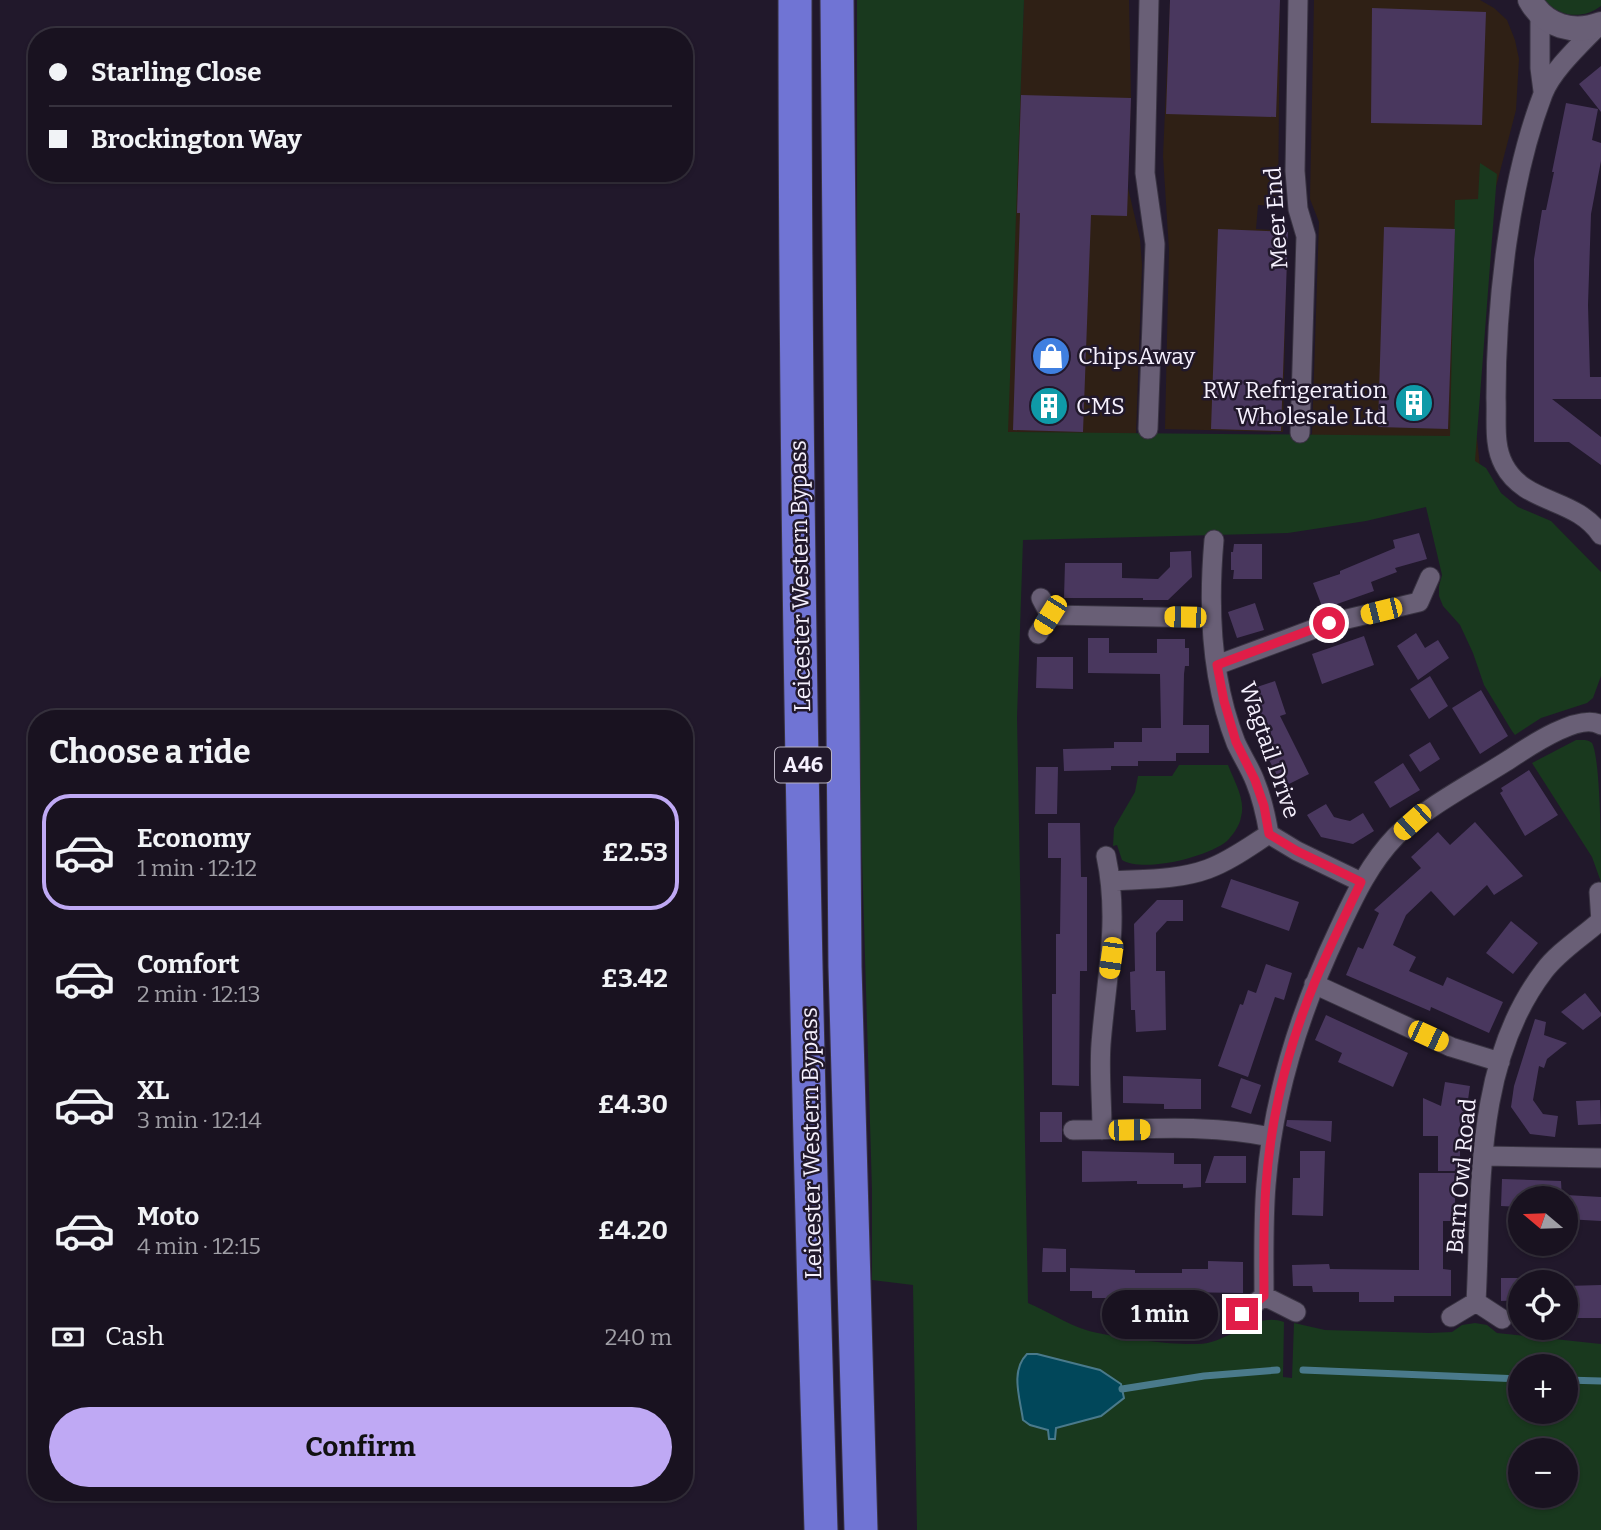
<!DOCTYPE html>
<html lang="en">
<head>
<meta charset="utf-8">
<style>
	body { margin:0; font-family:Bitter,serif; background:#26202d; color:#f1f3f6; height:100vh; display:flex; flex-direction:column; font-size:26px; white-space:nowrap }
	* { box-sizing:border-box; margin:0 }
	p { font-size:23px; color:#9f9ea5 }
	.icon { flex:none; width:38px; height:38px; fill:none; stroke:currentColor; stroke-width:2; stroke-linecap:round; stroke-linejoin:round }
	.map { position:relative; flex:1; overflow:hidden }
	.side { position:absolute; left:28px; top:710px; width:665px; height:791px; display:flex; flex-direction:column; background:#191220; border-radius:28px; box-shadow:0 2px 5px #0004,0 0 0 2px #37323e }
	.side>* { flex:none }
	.hud { position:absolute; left:28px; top:28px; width:665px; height:154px; border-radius:28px; box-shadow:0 2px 5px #0004,0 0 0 2px #37323e; display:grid; align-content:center; height:154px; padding:0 21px; background:#191220 }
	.needle { width:46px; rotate:289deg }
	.tools { position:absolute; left:1508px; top:1186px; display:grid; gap:14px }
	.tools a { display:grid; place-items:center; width:70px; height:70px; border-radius:50%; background:#191220; box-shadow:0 2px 5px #0004,0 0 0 2px #37323e; font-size:35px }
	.end { position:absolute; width:32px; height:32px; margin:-16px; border:9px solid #e11d48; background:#fff; box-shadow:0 0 0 4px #fff }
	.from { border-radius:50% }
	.bubble { position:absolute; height:49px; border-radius:24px; background:#191220; box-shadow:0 2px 5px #0004,0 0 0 2px #37323e; font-size:23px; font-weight:700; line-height:49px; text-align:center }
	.car { position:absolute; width:21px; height:42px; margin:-21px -10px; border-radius:9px; box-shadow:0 0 5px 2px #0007; background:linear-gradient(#f5c518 24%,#345 0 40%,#f5c518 0 76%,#345 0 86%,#f5c518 0) }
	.hud b { display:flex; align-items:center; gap:24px; height:66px; font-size:26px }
	.hud b+b { border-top:2px solid #37323e }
	.hud i { width:18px; height:18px; background:#f1f3f6 }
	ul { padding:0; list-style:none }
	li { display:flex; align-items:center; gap:21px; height:116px; margin:0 14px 10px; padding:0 7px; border:4px solid transparent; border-radius:28px }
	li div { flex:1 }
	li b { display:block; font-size:26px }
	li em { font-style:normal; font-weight:700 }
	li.current { border-color:#bfa9f4 }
	li>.icon { width:63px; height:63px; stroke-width:1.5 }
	h2 { padding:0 21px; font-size:32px; line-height:84px }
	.pay { display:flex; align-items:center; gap:18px; height:77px; padding:0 21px; font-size:26px }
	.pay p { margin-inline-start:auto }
	.action { display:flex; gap:14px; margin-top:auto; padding:14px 21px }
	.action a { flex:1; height:80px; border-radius:42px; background:#bfa9f4; color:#111; font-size:28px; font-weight:700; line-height:80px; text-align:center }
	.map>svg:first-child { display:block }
	.industrial { fill:#2f2015 }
	.green { fill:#19391e; fill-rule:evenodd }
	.water { fill:#01475a; stroke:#4a7a8b; stroke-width:2 }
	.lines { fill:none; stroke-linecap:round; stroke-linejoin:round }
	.stream { stroke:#4a7a8b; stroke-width:7 }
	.building { fill:#49375e }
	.minor-casing { stroke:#393342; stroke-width:21 }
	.tertiary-casing { stroke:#393342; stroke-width:26 }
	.trunk-casing { stroke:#393342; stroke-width:35 }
	.minor { stroke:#695f76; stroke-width:19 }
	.tertiary { stroke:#695f76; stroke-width:24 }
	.trunk { stroke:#7074d4; stroke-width:33 }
	.route { stroke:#e11d48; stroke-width:9 }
	.labels { text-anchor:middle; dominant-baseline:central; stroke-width:5; stroke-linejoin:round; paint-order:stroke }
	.shield { fill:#21182b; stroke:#b6b0bf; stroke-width:2 }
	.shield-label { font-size:21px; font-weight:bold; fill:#f6f1fe }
	.street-label { font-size:23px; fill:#f6f1fe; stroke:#21182b }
	.poi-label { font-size:23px; fill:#f6f1fe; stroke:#21182b; text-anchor:start }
</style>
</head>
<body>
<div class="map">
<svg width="1601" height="1530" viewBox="0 0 1601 1530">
	<rect width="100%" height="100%" fill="#21182b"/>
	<!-- industrial -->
	<path class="industrial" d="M1024,0H1129L1131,98L1128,188L1140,239L1142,265L1136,434L1007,432Z
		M1170,0H1280L1278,206L1258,205L1256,229L1287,231L1283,432L1165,429L1169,250L1163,156Z
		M1314,0H1480L1494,8L1507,20L1515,40L1519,59L1516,110L1491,206L1474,410L1480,467L1306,460L1312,433L1319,222L1310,199Z"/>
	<!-- green -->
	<path class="green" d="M857,0H1024L1008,432L1450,436L1455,200L1478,199L1480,163L1497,174L1475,461L1486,468L1501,493L1518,507L1551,521L1601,572V676L1593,698L1587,703L1541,718L1515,735L1512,731L1484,685L1473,653L1460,625L1443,606L1439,596V586L1442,575L1426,507L1366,521L1288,533L1023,540L1017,717L1028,1303C1047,1311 1067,1324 1086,1330C1113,1338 1171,1345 1198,1344C1228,1344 1255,1311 1284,1322L1283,1377L1292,1378L1294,1323L1325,1330L1430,1333L1452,1332L1462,1325L1475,1323L1487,1325L1497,1333L1601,1344V1530H917L913,1285L872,1280V1190L857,690ZM1521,1367H1566V1412H1521ZM1521,1451H1566V1496H1521Z
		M1544,0H1601V6C1582,20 1560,17 1544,0Z
		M1576,740C1582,740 1588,739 1592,743C1601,760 1601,856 1601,882L1592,857L1532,763Z
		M1179,765H1228C1234,781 1246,800 1241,817C1240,825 1233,835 1227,841C1208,857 1144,873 1122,860L1117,845L1113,846L1114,828L1135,792L1138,776H1172Z"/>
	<!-- water -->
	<path class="water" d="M1027,1354H1037L1100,1370L1121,1384L1124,1398L1101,1416L1056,1428L1055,1439H1049L1048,1430L1030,1425L1023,1420C1020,1398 1010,1371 1027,1354Z"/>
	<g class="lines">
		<!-- stream -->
		<path class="stream" d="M1303,1370L1521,1379
			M1566,1380L1601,1381
			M1122,1389L1204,1376L1277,1370"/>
	</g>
	<!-- building -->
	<path class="building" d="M1170,0H1280L1276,117L1166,114Z
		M1372,8L1486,12L1482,125L1371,123Z
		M1601,66V112L1579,84Z
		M1021,95L1131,98L1127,216L1091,215L1083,432L1013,430L1020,213H1017Z
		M1566,103L1598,109L1592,140L1601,143V161L1591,214L1588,305L1590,377H1601V399H1552L1601,437V465L1569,442H1534V259L1542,210H1546L1554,172H1552Z
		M1384,227L1455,229L1448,429L1378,427Z
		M1218,229L1288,232L1281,431L1211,429Z
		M1419,533L1427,559L1395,568L1397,572L1371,582L1374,591L1323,609L1313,583L1340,574V571L1395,548L1393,540Z
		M1234,544H1262V579H1233L1234,570H1231V552H1233Z
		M1191,551L1192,577L1168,600H1143V598H1064L1065,563H1122V578L1158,579L1170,567V552Z
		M1255,603L1264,630L1237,638L1228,612Z
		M1416,633L1425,648L1438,640L1449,658L1418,680L1397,646Z
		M1364,636L1374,665L1322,684L1312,654Z
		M1088,638H1109V653H1157V639H1185V648H1189V666H1185L1184,674L1183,725H1209V753H1176V761H1138V766H1111V770L1064,771L1063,749L1114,748V742H1142V728H1161L1160,674L1088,673Z
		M1037,657H1073V689L1036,688Z
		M1430,676L1448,706L1429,719L1410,689Z
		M1275,681L1286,714L1280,716L1309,774L1283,787L1266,754L1270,752L1257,715L1253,716L1248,699L1251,698L1248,690Z
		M1481,690L1508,736L1480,754L1452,708Z
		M1430,742L1440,759L1420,772L1409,755Z
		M1403,763L1420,790L1390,808L1374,782Z
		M1036,767H1058L1057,814H1035Z
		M1529,770L1558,815L1525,836L1500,793L1503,791L1501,788Z
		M1326,804L1334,817L1341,819L1350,821L1363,813L1374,831L1353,844L1321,837L1307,815Z
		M1475,822L1523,876L1494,895L1487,885L1454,916L1431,891L1406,915L1393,945L1416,957L1409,971L1443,986L1447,977L1503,1002L1489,1033L1431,1007L1430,1011L1346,975L1358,947L1363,949L1379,913L1374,910L1421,868L1411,857L1438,832L1450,845Z
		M1048,823H1080L1081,877H1087V971H1080L1079,1086L1052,1085V994H1056V934H1060L1061,858H1048Z
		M1231,879L1299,902L1289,931L1221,907Z
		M1157,900H1183V921H1167L1156,933V971H1165L1166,1030L1136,1032L1135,1010H1131L1130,972L1135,971L1134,924Z
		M1511,921L1538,943L1513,974L1486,953Z
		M1266,964L1292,973L1284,1000L1275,997L1248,1077L1218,1066L1240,1004L1243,1005L1248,990L1256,993Z
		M1585,993L1601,1013V1016L1583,1030L1561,1012Z
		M1326,1015L1408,1053L1393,1087L1338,1062L1342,1053L1315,1040Z
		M1535,1019L1546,1022L1544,1035L1567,1043L1547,1059L1544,1068L1539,1066L1533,1100L1543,1114L1558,1116L1555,1137L1530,1134L1511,1107L1514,1086Z
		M1123,1076L1201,1079V1109H1164V1104L1123,1103Z
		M1241,1078L1261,1085L1251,1114L1231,1107Z
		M1445,1082L1470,1086L1465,1120L1460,1119V1171H1438V1136H1423V1098L1441,1106Z
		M1600,1100L1601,1124L1578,1125L1576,1101Z
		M1040,1112H1062V1142H1040Z
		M1287,1120L1332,1121L1331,1142L1286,1126Z
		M1082,1151L1174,1153V1164H1201V1187L1183,1188V1184H1137V1181L1082,1182Z
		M1300,1151H1325L1323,1216L1292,1215L1293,1178H1300Z
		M1214,1156H1246V1183H1205Z
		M1419,1173H1455V1221H1443V1269L1451,1270V1296H1394V1302H1359V1292H1313L1312,1286H1293L1292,1265L1329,1264L1330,1269L1419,1270Z
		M1502,1179L1561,1181L1562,1199H1521V1207L1501,1206Z
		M1566,1195L1601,1197V1221L1566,1219Z
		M1043,1248L1066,1249V1272H1042Z
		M1208,1261L1243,1262V1293L1176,1292V1296H1162V1308H1140V1298H1092V1291H1070V1268L1135,1270V1273H1182V1269H1208Z
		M1501,1278H1521V1300L1501,1301Z
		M1601,1285V1318H1567L1566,1286Z"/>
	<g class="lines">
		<defs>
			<path id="minor" d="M1298,0L1295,171L1298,209L1306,236L1300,433
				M1540,14V68L1543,91
				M1600,24C1582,43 1552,70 1543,94C1509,183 1496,303 1496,398C1497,420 1493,445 1504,465C1525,505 1576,497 1601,535
				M1148,429L1155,244L1145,173L1149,0
				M1214,540C1208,607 1211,680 1236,743C1242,756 1250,768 1255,781C1262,798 1266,816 1269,834L1297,851L1361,882
				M1050,615L1211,618
				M1038,634L1050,615L1041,598
				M1217,665L1330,623L1419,602L1430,577
				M1112,881C1144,879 1178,880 1208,869C1230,861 1250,846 1269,834
				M1599,892L1601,922
				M1314,984L1451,1047L1500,1062
				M1073,1130C1139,1130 1207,1123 1271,1137
				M1102,1130C1102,1102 1099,1072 1101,1044C1106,979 1120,921 1106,856
				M1484,1156L1601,1158
				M1264,1296C1264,1259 1263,1222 1266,1185C1273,1097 1300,1011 1338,931C1354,897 1369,864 1396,836C1424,808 1476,781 1510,759C1528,747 1580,712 1601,725
				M1476,1302C1482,1192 1473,1064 1544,971C1558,952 1582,937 1600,921
				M1242,1314L1264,1296L1296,1312
				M1451,1317L1476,1302L1502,1319"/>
			<path id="tertiary" d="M1530,0C1545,27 1574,34 1601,24"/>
			<path id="trunk" d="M795,0C795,510 805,1020 821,1530
				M837,0L845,967L861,1530"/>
		</defs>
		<!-- minor casing -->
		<use href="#minor" class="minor-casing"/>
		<!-- tertiary casing -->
		<use href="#tertiary" class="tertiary-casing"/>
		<!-- trunk casing -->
		<use href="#trunk" class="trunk-casing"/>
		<!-- minor -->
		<use href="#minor" class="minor"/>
		<!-- tertiary -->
		<use href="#tertiary" class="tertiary"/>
		<!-- trunk -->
		<use href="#trunk" class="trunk"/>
	</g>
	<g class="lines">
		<!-- route -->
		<path class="route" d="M1242,1314L1264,1296C1264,1259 1263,1222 1266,1185C1271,1117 1288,1047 1314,984C1328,949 1345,916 1361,882L1297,851L1269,834L1264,806L1255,780L1236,742L1224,701L1217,665L1329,623"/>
	</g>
	<!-- icons -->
	<defs>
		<symbol id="shop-disc" viewBox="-11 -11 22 22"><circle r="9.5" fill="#3f7fe0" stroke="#21182b"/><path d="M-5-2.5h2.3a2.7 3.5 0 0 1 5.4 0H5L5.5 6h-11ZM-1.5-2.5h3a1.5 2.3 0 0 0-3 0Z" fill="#fff"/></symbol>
		<symbol id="building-disc" viewBox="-11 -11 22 22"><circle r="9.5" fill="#0f9aa8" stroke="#21182b"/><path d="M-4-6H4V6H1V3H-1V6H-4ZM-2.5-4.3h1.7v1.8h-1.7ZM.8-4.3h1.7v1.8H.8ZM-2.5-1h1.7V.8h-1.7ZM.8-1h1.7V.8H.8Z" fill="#fff"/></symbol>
	</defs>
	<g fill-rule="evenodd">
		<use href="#shop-disc" x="1029" y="334" width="44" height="44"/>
		<use href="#building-disc" x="1392" y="381" width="44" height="44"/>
		<use href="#building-disc" x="1027" y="384" width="44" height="44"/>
	</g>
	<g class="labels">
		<!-- shield labels -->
		<rect class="shield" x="775" y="747.5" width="56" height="35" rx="5"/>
		<g class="shield-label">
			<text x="803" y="765">A46</text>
		</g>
		<!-- street labels -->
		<g class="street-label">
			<text transform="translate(1276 218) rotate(-94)">Meer End</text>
			<text transform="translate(800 576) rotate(-91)">Leicester Western Bypass</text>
			<text transform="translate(1270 750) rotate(71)">Wagtail Drive</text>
			<text transform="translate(811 1143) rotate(-91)">Leicester Western Bypass</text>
			<text transform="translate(1461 1176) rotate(-85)">Barn Owl Road</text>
		</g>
		<!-- poi labels -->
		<g class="poi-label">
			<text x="1078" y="356">ChipsAway</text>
			<text x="1387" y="390" text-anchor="end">RW Refrigeration<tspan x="1387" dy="26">Wholesale Ltd</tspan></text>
			<text x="1076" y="406">CMS</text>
		</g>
	</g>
</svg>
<div class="tools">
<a><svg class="needle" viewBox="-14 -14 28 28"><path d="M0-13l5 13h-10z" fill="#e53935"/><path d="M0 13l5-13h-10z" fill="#9f9ea5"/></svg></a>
<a><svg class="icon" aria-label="locate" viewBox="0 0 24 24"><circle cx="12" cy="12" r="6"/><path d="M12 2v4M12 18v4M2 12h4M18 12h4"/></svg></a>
<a>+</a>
<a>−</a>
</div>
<i class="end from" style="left:1329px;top:623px"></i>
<i class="end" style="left:1242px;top:1314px"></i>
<div class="bubble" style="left:1102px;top:1290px;width:116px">1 min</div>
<i class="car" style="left:1381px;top:611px;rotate:256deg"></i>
<i class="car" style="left:1050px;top:615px;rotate:212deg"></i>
<i class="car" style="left:1185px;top:617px;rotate:271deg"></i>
<i class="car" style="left:1412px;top:822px;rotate:228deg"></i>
<i class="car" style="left:1111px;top:958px;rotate:188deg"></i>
<i class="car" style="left:1428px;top:1036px;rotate:115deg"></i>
<i class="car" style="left:1129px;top:1130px;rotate:89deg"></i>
<div class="hud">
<b><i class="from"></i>Starling Close</b>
<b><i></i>Brockington Way</b>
</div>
<section class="side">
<h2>Choose a ride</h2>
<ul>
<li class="current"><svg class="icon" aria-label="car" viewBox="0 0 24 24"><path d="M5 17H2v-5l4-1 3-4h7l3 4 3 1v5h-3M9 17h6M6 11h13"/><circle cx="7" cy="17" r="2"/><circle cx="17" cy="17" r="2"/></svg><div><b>Economy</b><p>1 min · 12:12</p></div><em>£2.53</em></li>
<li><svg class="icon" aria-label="car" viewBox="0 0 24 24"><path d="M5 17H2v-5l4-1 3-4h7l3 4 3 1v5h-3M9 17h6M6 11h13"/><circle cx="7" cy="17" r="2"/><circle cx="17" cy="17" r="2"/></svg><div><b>Comfort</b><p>2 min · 12:13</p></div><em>£3.42</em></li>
<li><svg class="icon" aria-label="car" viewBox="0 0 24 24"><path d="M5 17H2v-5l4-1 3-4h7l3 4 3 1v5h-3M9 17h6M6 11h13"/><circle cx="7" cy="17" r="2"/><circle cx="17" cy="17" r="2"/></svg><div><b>XL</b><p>3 min · 12:14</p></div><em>£4.30</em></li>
<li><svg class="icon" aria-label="car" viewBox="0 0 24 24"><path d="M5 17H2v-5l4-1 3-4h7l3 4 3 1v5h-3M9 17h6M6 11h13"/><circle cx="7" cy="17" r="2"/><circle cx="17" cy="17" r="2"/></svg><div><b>Moto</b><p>4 min · 12:15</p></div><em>£4.20</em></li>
</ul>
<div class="pay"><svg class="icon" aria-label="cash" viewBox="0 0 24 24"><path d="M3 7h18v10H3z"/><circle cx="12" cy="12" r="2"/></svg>Cash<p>240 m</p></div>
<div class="action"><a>Confirm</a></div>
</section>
</div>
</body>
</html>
